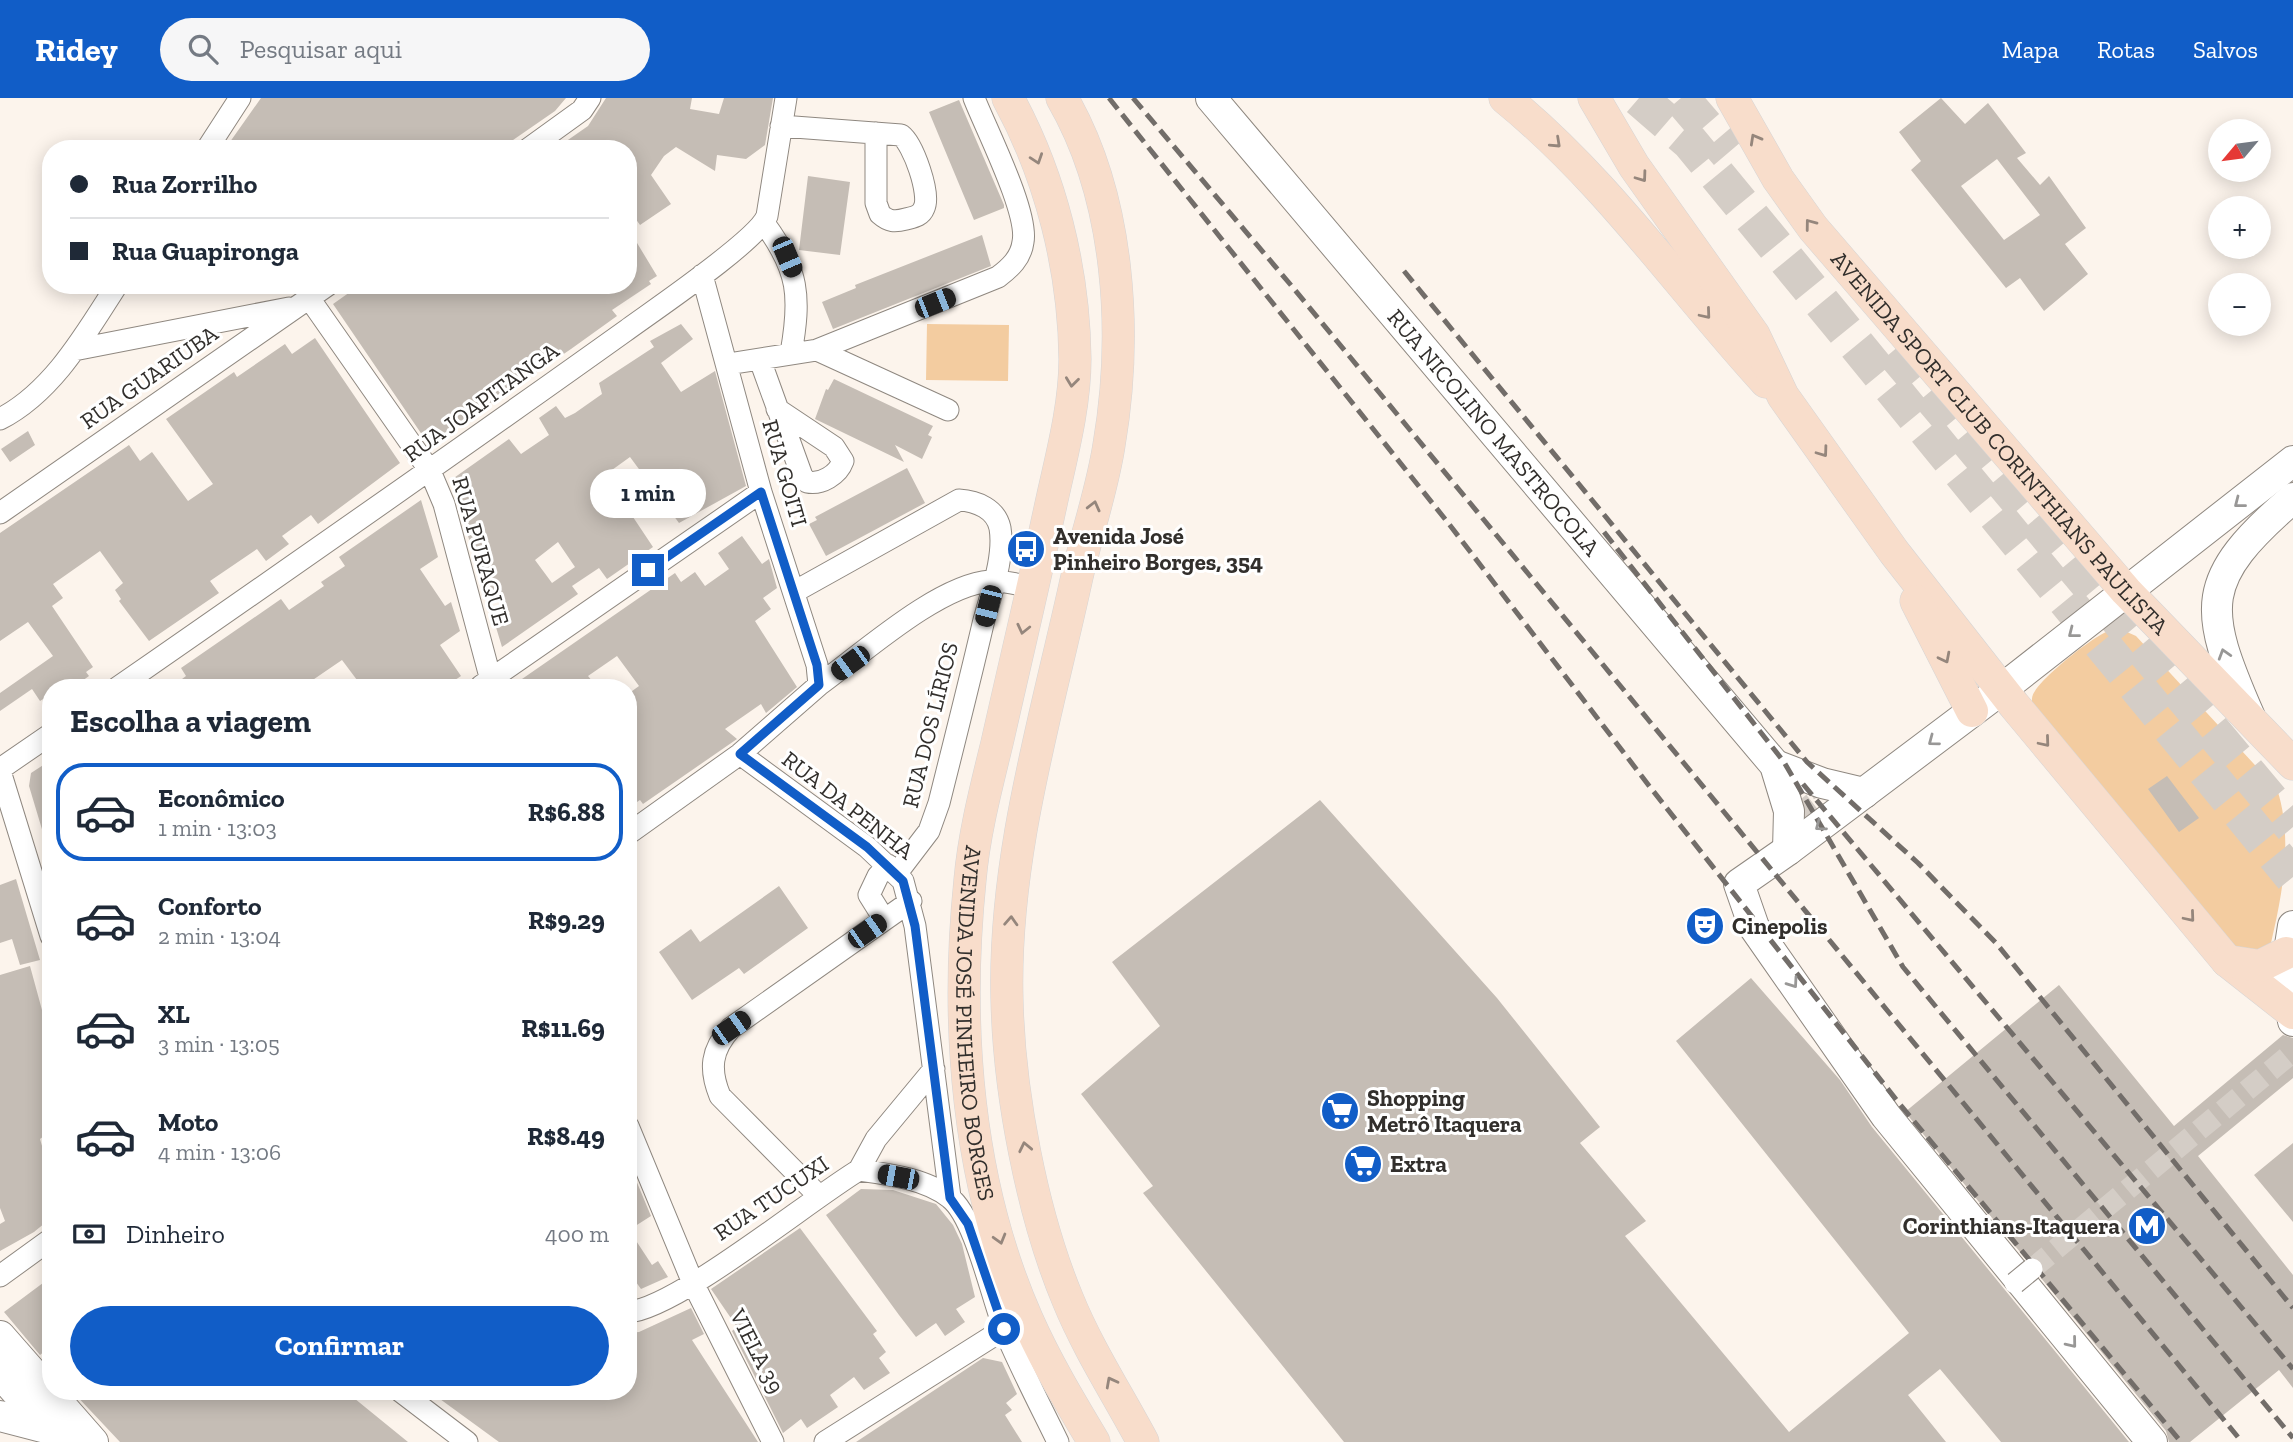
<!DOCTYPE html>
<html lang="pt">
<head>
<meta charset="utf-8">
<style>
	body { margin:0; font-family:"Zilla Slab",serif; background:#f6f6f7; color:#1f2937; height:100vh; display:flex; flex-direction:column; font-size:26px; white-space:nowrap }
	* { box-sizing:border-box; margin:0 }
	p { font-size:23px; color:#747a83 }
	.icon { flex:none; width:38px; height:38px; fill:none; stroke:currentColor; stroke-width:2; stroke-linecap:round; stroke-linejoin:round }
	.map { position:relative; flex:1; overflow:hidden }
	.panel { position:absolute; left:42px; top:581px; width:595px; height:721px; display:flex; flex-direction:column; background:#fff; border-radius:28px; box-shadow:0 4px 18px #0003 }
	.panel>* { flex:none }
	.banner { position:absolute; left:42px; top:42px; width:595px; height:154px; border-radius:28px; box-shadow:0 4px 18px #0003; display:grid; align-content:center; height:154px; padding:0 28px; background:#fff }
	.needle { width:46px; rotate:241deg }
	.buttons { position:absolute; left:2208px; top:21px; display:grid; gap:14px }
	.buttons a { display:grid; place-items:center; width:63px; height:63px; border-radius:50%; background:#fff; box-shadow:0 4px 18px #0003; font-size:35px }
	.end { position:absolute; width:32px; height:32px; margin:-16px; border:9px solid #115dc7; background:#fff; box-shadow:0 0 0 4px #fff }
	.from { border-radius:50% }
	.bubble { position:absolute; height:49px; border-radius:24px; background:#fff; box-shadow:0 4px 18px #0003; font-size:23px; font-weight:700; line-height:49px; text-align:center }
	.car { position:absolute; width:21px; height:42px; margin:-21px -10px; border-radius:9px; box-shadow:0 0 5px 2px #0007; background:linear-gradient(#222 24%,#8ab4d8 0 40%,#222 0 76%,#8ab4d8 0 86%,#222 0) }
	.banner b { display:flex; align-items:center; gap:24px; height:66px; font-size:26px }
	.banner b+b { border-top:2px solid #e0e1e3 }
	.banner i { width:18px; height:18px; background:#1f2937 }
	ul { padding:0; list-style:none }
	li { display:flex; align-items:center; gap:21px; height:98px; margin:0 14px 10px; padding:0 14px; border:4px solid transparent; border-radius:28px }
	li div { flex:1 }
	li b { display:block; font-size:26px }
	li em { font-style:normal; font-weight:700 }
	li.selected { border-color:#115dc7 }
	li>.icon { width:63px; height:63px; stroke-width:1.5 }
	h2 { padding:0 28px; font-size:32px; line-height:84px }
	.pay { display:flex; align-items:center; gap:18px; height:77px; padding:0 28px; font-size:26px }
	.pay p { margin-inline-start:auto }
	.primary-button { display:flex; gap:14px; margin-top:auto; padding:14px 28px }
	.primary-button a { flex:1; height:80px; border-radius:42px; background:#115dc7; color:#fff; font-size:28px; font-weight:700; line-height:80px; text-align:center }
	header { display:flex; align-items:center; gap:42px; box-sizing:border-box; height:98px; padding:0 35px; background:#115dc7; color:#fff }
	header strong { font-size:33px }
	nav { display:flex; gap:38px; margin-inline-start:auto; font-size:24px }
	.search { width:490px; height:63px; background:#f6f6f7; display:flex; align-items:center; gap:18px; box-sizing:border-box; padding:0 24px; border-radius:38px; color:#747a83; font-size:26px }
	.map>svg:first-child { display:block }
	.green { fill:#f3cca0 }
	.building { fill:#c5bdb5; fill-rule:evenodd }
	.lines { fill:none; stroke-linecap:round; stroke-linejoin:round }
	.street-tunnel { stroke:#d4cdc6; stroke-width:21; stroke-dasharray:21 10; stroke-linecap:butt }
	.secondary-tunnel { stroke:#d4cdc6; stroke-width:30; stroke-dasharray:30 15; stroke-linecap:butt }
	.highway-tunnel { stroke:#d4cdc6; stroke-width:37; stroke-dasharray:37 18; stroke-linecap:butt }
	.street-casing { stroke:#8f8880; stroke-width:23 }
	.secondary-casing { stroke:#8f8880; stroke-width:32 }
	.primary-casing { stroke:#d6d5d5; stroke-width:33 }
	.street { stroke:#fff; stroke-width:21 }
	.secondary { stroke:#fff; stroke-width:30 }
	.primary { stroke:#f8ddcb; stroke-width:32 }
	.rail { stroke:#726d69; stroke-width:5; stroke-dasharray:14 7; stroke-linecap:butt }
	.street-bridge-casing { stroke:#8f8880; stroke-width:23; stroke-linecap:butt }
	.street-bridge { stroke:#fff; stroke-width:21 }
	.oneway { stroke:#95867c }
	.oneway2 { stroke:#989796 }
	.route { stroke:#115dc7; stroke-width:9 }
	.labels { text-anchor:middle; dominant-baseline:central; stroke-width:6; stroke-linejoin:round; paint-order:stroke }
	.street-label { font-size:23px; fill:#322f2c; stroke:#fff }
	.poi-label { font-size:23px; font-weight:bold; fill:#322f2c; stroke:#fff; text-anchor:start }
</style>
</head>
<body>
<header>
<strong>Ridey</strong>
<div class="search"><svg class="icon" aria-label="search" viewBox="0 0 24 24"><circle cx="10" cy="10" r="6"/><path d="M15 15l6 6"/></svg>Pesquisar aqui</div>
<nav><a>Mapa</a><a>Rotas</a><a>Salvos</a></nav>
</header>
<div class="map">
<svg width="2293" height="1344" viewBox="0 0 2293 1344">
	<rect width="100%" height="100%" fill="#fcf4ec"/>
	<!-- green -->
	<path class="green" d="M927,226L1009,227L1008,283L926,282Z
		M2118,530L2136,538L2277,691C2293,739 2283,794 2271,845L2263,852L2237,855L2032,609C2032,603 2031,598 2035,593C2045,577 2100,531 2118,530Z"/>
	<!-- building -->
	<path class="building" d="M261,0H566L555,13L500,51H225Z
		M606,0H692L690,11L719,16L724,0H773L765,47L746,61L717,57L715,73L676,49L664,58L651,77L671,106L640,127L628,110V51H555L588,28Z
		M1941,0L1965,26L1988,5L2026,55L2017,60L2040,87L2049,78L2086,130L2065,146L2088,176L2044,213L2020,180L2006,190L1911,72L1921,63L1899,34ZM1997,61L2040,117L2004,142L1961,88Z
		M959,2L1004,107V110L974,122L929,14Z
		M808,78L850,84L840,157L799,152Z
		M628,130L657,178L649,183L651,186L612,212L617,218L571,251L429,347L333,206L360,187H628Z
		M982,137L991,168L833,231L822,204L856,190L855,187Z
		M681,226L693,241L661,265L681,294L715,273L746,388L679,425L630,359L605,377L653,449L607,481L599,470L572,488L578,496L502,549L495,526L510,515L487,484L483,487L451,382L509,341L521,356L549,337L539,320L556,308L565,320L575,315L602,296L599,285L654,249L650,243ZM558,444L575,469L552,485L535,462Z
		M315,240L400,365L318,426L311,417L282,438L289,446L266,463L257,451L210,483L219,495L149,543L119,503L121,501L115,492L123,485L100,453L53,486L63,500L52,508L93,569L86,574L89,578L82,583L88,590H51V596L40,603L32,591L0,613V595L53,558L28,524L0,543V435L129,347L140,363L152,354L188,403L213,386L166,321L234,274L237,279L285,246L292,256Z
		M834,281L933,328L928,337L932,339L922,361L895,347L904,364L815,321L826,291L828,292Z
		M28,333L35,347L10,364L1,351Z
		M907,370L925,405L826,458L809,426L817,422L815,419Z
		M421,402L438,459L420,471L445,508L451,504L460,533L440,547L461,578L443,590H363L342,562L301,590H170L186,578L181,570L281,501L289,512L324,488L321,484L345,468L339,459Z
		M742,438L762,466L769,461L777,490L763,500L771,511L755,523L797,589L766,615L761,606L725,631L737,641L643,706L640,702L628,710V596L639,588L617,558L588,578L593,584L584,590H509L675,475L681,484L695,474L705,488L729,471L718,455Z
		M51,662V747L47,748L29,688L31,675Z
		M2167,678L2199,720L2179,734L2148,691Z
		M1320,702L1497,900L1600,1029L1580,1045L1646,1123L1625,1138L1789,1334L1909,1235L1676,943L1751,880L1840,982L1872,1029L2129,1344H2001L1940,1271L1908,1297L1946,1344H1344L1143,1095L1153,1088L1081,996L1160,928L1112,864Z
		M16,781L40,862L20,867L12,841L0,845V787Z
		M779,788L808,830L744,876L739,870L692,902L659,854L691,831L700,844Z
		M30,868L51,945V1033L40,1041L51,1079V1120L34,1134L0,1153V1126L5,1123L0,1110V877Z
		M2059,887L2174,1028L2283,937L2293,940V980L2198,1058L2293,1177V1290L2279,1272L2190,1344H2169L2166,1333L2041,1180L2045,1170L2042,1163L2036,1159L2025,1160L1905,1014Z
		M2293,1045V1124L2254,1077Z
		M628,1063L651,1118L629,1132L652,1167L658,1163L668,1179L641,1191L628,1173Z
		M861,1091L893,1092L936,1106L953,1127L962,1146L975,1199L956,1211L965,1224L945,1238L936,1225L916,1239L899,1217L826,1117Z
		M800,1130L877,1233L873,1236L886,1254L879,1260L890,1275L864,1292L854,1279L830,1297L838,1309L807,1330L801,1321L783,1335L732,1233L737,1229L711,1191Z
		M51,1179V1248L40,1257L4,1214Z
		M691,1210L704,1236L692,1242L758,1344H499L429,1293H628V1235L639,1234Z
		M983,1260L1002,1264L1017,1296L1006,1305L1012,1312L1005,1317L1022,1344H856Z
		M72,1293H338L345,1300L349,1296L408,1344H120Z"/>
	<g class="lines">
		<!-- street-tunnel -->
		<path class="street-tunnel" d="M2032,1171L2293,954"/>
		<!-- secondary-tunnel -->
		<path class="secondary-tunnel" d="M1789,713L1805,717L1824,702L1827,694L1822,685"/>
		<!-- highway-tunnel -->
		<path class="highway-tunnel" d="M1639,0L1690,44L2293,779
			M1681,0L1728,55
			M1893,253L2293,729"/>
		<defs>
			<path id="street" d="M781,28L901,37C913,46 931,96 924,110C921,118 914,119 906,121C895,124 889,124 880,116L876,105V35
				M207,51L240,0
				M528,51L582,12L590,0
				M764,125C799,172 801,199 791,255
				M309,200L430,373L444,406L493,590
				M74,252L289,210
				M817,252L948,312
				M760,262L802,378L807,384C821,387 838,377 843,363L834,349L777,311
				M728,266L817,252L998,179C1010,170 1021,160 1023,144C1029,115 986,31 974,0
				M0,321C53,294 86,235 117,187
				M0,415L328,187
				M794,494L959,402C977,403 996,411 1000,430C1005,460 990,498 983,526C969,586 954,645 939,705L929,733L897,775
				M819,587C862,556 938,487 990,483C1003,482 1019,487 1033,489
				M481,588L761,394
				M117,590C287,472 456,354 624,234C651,214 757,143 767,118L786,0
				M740,656L867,749L903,783L915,828L950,1099
				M0,671L51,636
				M0,673L51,838
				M628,736L740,656L819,587L817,567L761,394L702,177
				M884,821L869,797L878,778L888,767
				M628,1028L693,1185L773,1344
				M859,1072L876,1041L934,971
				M818,1097L720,998C709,971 711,952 731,930L911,803
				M0,1178L51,1141
				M628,1214C676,1211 809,1102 859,1072C888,1076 927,1081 950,1100C975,1119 992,1201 1005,1233C1021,1271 1040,1307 1058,1344
				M400,1293L467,1344
				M825,1344L1004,1231"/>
			<g id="secondary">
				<path id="s1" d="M1211,0L1775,667L1789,713L1788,752"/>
				<path d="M2250,619C2202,509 2198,482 2293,400"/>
				<path d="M1775,667L1822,685L1864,695"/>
				<path d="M2293,828L2285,879L2293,923"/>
				<path d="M0,1238L93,1344"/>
				<path d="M0,1275L61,1344"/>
				<path d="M0,1318L50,1331"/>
				<path d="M2152,1344L1886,1018L1754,829L1739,786L1788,752L2002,591L2293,363"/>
			</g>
			<g id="primary">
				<path id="s2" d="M1008,0C1051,79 1074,171 1075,261C1075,309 1061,360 1051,406C1034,486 1015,565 997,645C986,690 974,736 970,782C955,929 967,1085 1027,1221C1046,1264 1070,1304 1094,1344"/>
				<path d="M1062,0C1120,100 1128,235 1109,347C1102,393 1086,437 1076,483C1046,620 1003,760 1007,902C1009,995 1032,1116 1068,1202C1088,1251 1118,1297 1143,1344"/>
				<path d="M1505,0C1606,82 1679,189 1766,284"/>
				<path d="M1594,0L1634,68L1754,237L1783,298L1894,454L2014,607L2227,863L2293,915"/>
				<path id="s3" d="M1732,0L1778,81L1813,130L2126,493L2293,666"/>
				<path d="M1916,503L1972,613"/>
				<path d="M2227,863L2260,868L2286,855"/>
			</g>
		</defs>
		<!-- street casing -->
		<use href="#street" class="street-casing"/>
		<!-- secondary casing -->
		<use href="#secondary" class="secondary-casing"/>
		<!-- primary casing -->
		<use href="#primary" class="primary-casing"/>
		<!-- street -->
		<use href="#street" class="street"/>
		<!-- secondary -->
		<use href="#secondary" class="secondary"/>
		<!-- primary -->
		<use href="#primary" class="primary"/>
		<!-- rail -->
		<path class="rail" d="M1109,0L1449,426L1650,689L1898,1004L2181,1344
			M1133,0L1290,186L2242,1344
			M1404,173L1807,664L1918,765L1996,845L2293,1210
			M1604,434L1784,664L1903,869L2293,1340
			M1803,686L2293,1271"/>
		<defs>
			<path id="street-bridge" d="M2015,1185L2032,1171"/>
		</defs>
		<!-- street-bridge casing -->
		<use href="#street-bridge" class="street-bridge-casing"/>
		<!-- street-bridge -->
		<use href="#street-bridge" class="street-bridge"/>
	</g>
	<!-- one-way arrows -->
	<defs><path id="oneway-chevron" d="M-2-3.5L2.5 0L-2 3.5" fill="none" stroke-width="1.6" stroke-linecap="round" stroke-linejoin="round" transform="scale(1.75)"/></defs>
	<g class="oneway">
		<use href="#oneway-chevron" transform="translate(1755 41) rotate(-119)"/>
		<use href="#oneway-chevron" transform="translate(1556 45) rotate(43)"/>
		<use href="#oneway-chevron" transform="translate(1037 61) rotate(71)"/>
		<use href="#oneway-chevron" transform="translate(1642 79) rotate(54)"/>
		<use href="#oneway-chevron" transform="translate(1810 126) rotate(-127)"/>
		<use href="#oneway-chevron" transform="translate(1706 216) rotate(50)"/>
		<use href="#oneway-chevron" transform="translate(1072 284) rotate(97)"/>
		<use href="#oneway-chevron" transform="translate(1823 354) rotate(54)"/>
		<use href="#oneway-chevron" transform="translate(1094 408) rotate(-76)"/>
		<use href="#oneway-chevron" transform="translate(1023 531) rotate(103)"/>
		<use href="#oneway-chevron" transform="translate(1945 560) rotate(63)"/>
		<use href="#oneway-chevron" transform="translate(2045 644) rotate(50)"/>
		<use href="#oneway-chevron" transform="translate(2190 819) rotate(50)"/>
		<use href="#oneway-chevron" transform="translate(1011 823) rotate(-87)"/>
		<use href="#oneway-chevron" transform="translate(1025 1049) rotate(-102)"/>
		<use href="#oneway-chevron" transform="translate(1000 1141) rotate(74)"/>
		<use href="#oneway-chevron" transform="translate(1111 1284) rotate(-118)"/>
	</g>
	<g class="oneway2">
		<use href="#oneway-chevron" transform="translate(2239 405) rotate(142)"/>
		<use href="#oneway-chevron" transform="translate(2073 535) rotate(142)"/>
		<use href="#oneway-chevron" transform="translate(2224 556) rotate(-107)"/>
		<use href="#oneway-chevron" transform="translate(1933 643) rotate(143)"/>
		<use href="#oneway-chevron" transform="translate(1820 728) rotate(143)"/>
		<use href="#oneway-chevron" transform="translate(1793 885) rotate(55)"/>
		<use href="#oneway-chevron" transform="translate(2072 1245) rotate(51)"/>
	</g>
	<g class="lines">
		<!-- route -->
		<path class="route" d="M648,472L761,394L817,567L819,587L740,656L867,749L903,783L915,828L950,1100L968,1126L1004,1231"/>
	</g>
	<!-- icons -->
	<defs>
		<symbol id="bus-disc" viewBox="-11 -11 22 22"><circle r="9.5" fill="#115dc7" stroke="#fff"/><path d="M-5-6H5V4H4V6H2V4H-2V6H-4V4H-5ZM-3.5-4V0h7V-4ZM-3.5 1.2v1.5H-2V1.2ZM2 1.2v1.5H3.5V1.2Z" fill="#fff"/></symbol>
		<symbol id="theatre-disc" viewBox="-11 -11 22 22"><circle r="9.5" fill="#115dc7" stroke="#fff"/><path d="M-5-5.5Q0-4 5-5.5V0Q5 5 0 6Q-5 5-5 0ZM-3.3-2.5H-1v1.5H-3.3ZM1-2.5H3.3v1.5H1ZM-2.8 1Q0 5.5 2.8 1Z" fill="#fff"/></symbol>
		<symbol id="supermarket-disc" viewBox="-11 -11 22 22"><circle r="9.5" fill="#115dc7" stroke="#fff"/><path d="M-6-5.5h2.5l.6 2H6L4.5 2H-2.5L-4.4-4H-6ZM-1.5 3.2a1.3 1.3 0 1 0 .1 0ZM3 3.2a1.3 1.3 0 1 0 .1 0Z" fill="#fff"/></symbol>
		<symbol id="metro-disc" viewBox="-11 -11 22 22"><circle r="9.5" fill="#115dc7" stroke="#fff"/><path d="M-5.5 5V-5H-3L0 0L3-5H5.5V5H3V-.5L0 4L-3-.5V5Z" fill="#fff"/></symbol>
	</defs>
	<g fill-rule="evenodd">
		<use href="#bus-disc" x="1004" y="429" width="44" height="44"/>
		<use href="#theatre-disc" x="1683" y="806" width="44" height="44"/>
		<use href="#supermarket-disc" x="1318" y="991" width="44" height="44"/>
		<use href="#supermarket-disc" x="1341" y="1044" width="44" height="44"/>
		<use href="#metro-disc" x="2125" y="1106" width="44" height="44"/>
	</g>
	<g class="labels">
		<!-- street labels -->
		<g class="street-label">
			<text transform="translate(149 279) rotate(-35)">RUA GUARIUBA</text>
			<text transform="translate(481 304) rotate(-36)">RUA JOAPITANGA</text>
			<text stroke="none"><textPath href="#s1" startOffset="438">RUA NICOLINO MASTROCOLA</textPath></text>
			<text stroke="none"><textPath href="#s3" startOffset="438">AVENIDA SPORT CLUB CORINTHIANS PAULISTA</textPath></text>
			<text transform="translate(785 375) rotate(74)">RUA GOITI</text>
			<text transform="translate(481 453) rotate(74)">RUA PURAQUE</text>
			<text transform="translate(930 627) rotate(-76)">RUA DOS LÍRIOS</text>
			<text transform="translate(848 707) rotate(38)">RUA DA PENHA</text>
			<text stroke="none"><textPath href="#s2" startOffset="948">AVENIDA JOSÉ PINHEIRO BORGES</textPath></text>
			<text transform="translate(771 1100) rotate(-34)">RUA TUCUXI</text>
			<text transform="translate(757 1253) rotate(63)">VIELA 39</text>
		</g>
		<!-- poi labels -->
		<g class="poi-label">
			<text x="1053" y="438">Avenida José<tspan x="1053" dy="26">Pinheiro Borges, 354</tspan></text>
			<text x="1732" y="828">Cinepolis</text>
			<text x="1367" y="1000">Shopping<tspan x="1367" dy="26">Metrô Itaquera</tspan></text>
			<text x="1390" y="1066">Extra</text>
			<text x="2120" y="1128" text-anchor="end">Corinthians-Itaquera</text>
		</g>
	</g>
</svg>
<div class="buttons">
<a><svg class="needle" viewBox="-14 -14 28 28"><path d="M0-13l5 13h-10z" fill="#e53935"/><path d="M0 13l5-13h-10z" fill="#747a83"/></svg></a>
<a>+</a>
<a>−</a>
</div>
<i class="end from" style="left:1004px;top:1231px"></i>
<i class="end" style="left:648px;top:472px"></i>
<div class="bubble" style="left:590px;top:371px;width:116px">1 min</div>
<i class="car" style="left:787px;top:159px;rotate:157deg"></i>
<i class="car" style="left:935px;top:205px;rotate:68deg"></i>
<i class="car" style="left:988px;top:508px;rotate:194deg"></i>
<i class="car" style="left:850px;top:565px;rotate:234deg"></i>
<i class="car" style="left:867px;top:833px;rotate:55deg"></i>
<i class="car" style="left:731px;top:930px;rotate:55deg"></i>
<i class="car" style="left:898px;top:1079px;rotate:281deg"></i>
<div class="banner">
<b><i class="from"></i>Rua Zorrilho</b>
<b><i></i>Rua Guapironga</b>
</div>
<section class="panel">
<h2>Escolha a viagem</h2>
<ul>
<li class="selected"><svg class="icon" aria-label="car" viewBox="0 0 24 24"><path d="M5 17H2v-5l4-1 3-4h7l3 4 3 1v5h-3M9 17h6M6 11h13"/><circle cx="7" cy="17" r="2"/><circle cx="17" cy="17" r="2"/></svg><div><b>Econômico</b><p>1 min · 13:03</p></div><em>R$6.88</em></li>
<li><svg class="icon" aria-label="car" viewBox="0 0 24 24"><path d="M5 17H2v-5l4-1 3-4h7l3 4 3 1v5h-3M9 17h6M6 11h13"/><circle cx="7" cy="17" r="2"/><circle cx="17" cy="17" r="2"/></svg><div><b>Conforto</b><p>2 min · 13:04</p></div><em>R$9.29</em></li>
<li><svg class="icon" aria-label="car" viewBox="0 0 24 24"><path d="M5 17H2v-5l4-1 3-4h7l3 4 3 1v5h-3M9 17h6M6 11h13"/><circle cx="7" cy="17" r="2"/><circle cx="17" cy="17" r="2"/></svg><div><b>XL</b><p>3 min · 13:05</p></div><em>R$11.69</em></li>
<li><svg class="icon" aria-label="car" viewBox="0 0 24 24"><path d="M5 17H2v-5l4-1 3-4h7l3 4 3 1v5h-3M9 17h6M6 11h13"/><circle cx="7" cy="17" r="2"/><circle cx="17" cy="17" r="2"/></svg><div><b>Moto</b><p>4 min · 13:06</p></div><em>R$8.49</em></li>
</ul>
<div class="pay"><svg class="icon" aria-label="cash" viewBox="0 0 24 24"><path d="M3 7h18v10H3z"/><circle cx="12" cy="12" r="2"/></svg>Dinheiro<p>400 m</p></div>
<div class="primary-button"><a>Confirmar</a></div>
</section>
</div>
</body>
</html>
